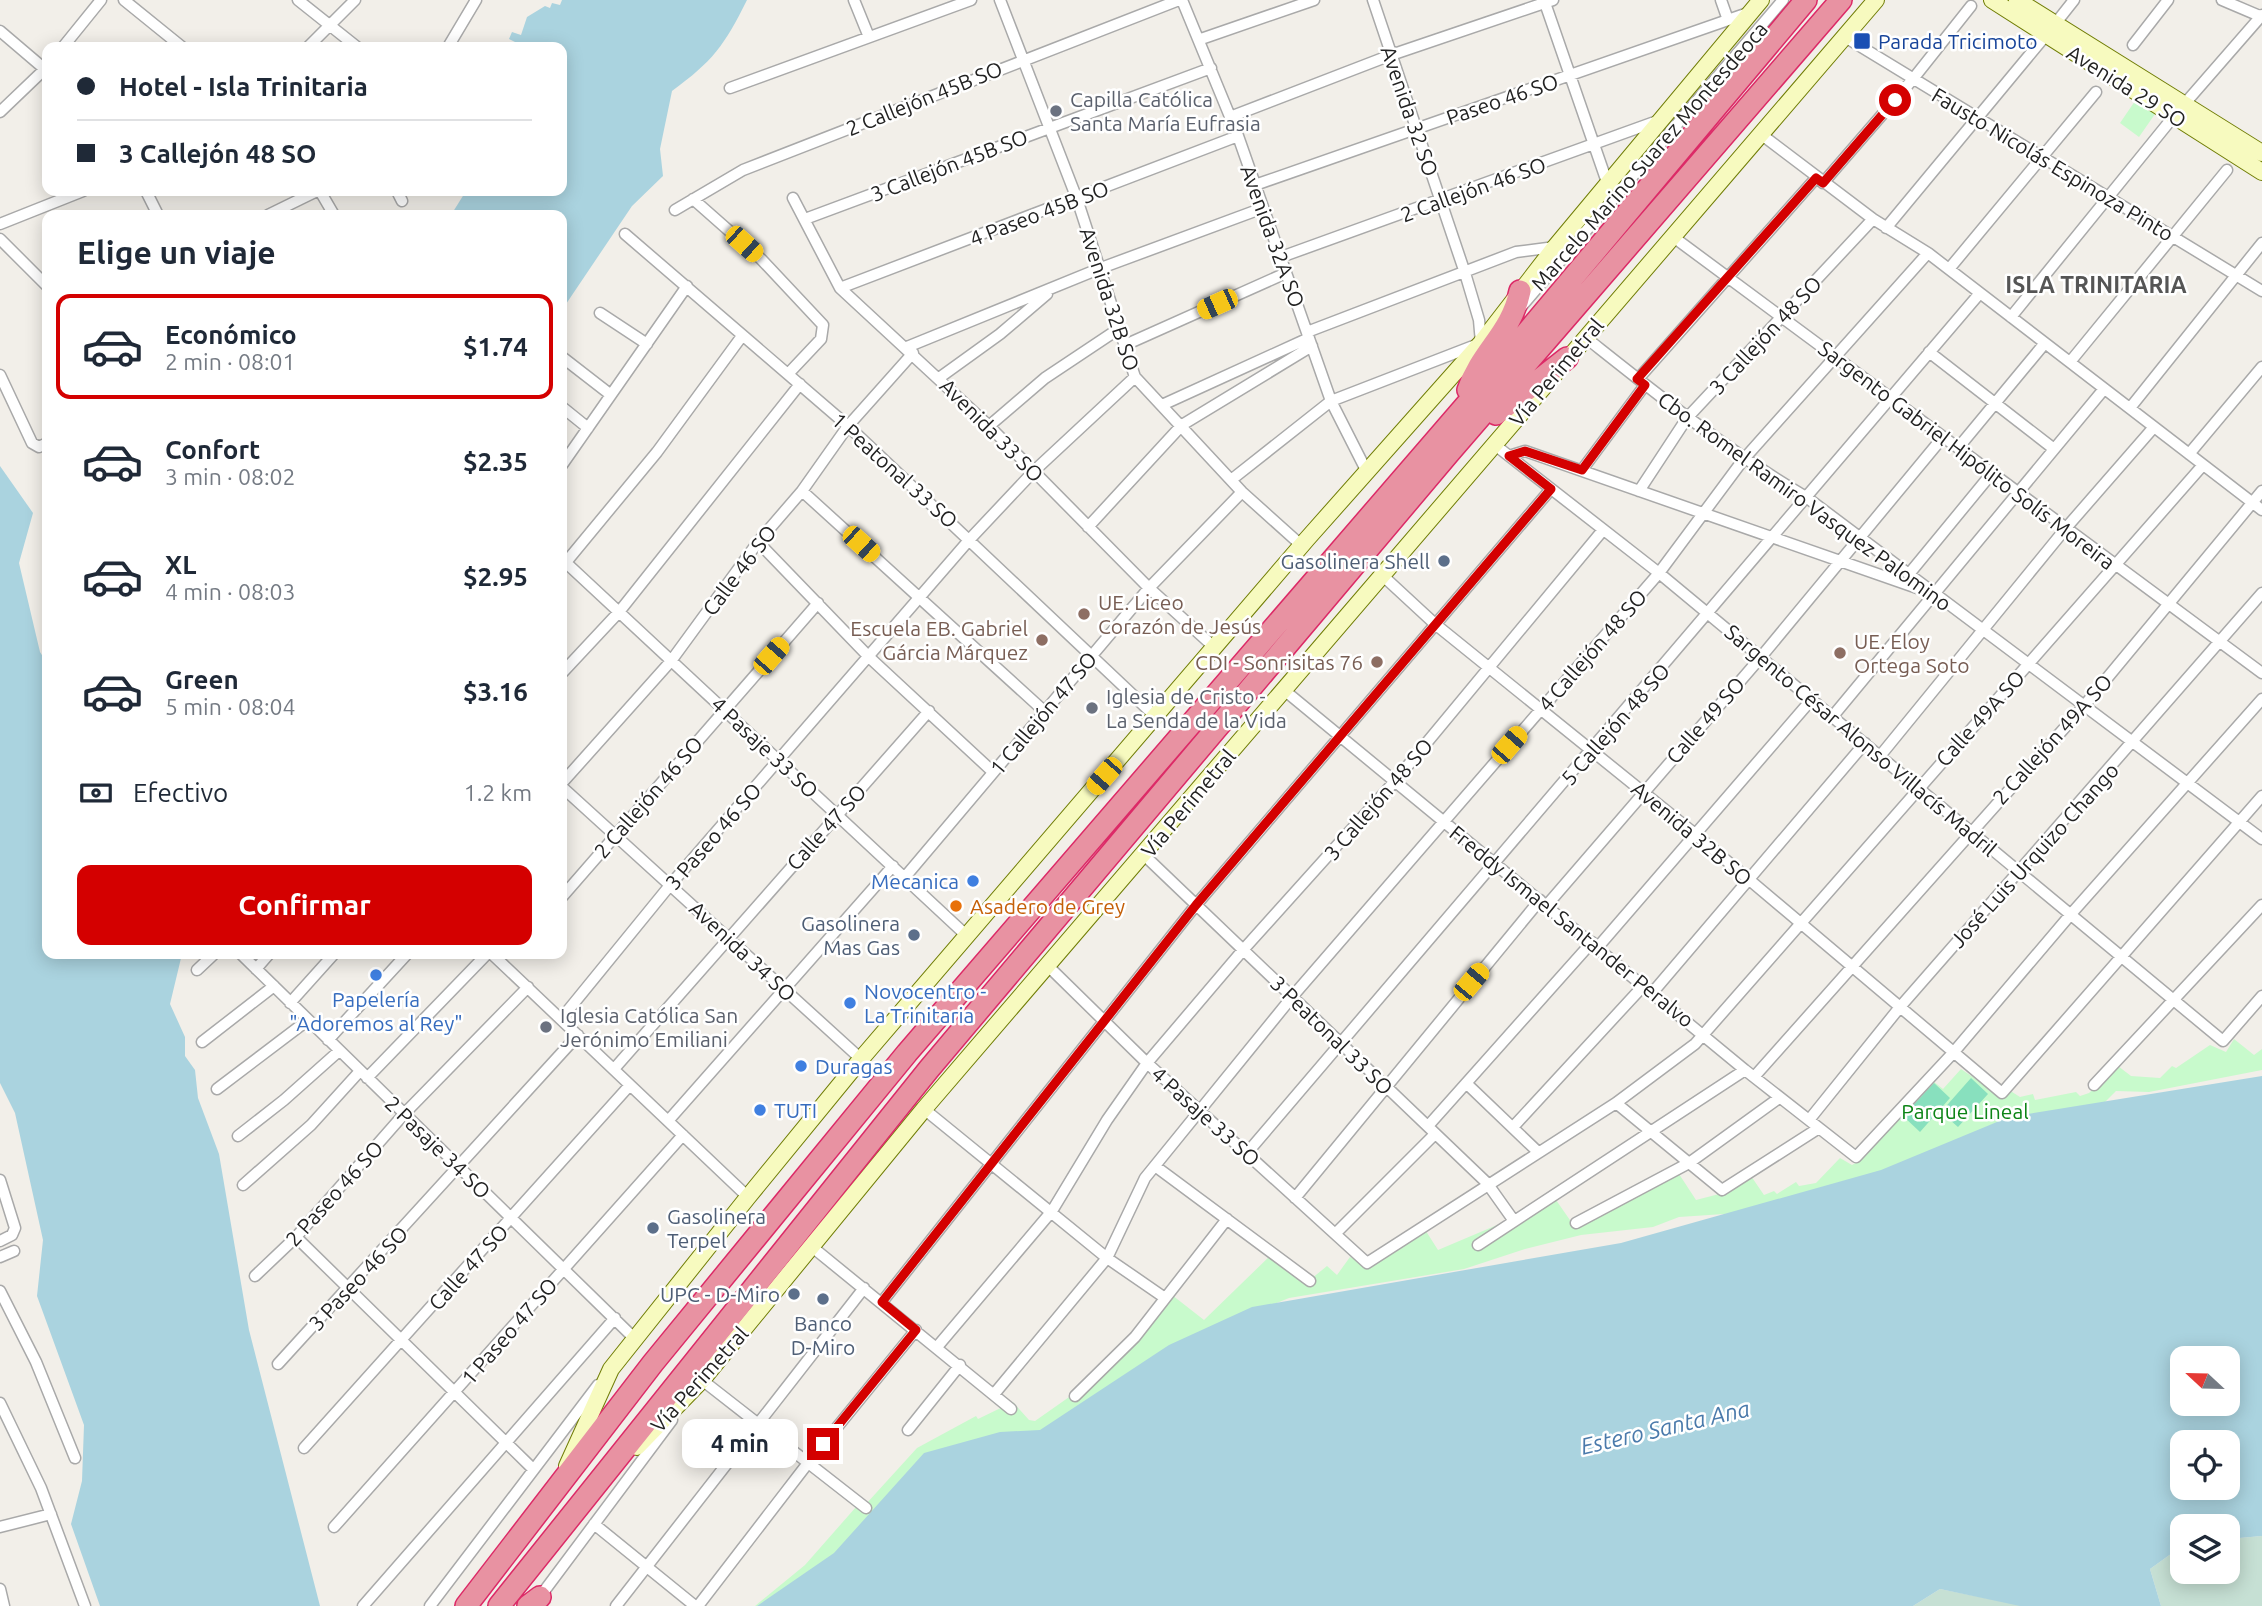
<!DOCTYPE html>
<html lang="es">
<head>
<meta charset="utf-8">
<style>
	body { margin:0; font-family:Ubuntu,sans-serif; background:#f2f2f3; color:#1f2937; height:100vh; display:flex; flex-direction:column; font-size:26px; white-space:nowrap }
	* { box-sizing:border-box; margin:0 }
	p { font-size:23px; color:#747a83 }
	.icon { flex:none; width:38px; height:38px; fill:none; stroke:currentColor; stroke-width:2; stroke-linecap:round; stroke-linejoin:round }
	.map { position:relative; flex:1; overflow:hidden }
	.sheet { position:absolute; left:42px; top:210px; width:525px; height:749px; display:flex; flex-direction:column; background:#fff; border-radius:14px; box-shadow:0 4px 18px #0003 }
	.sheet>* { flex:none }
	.hud { position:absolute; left:42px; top:42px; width:525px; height:154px; border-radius:14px; box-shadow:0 4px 18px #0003; display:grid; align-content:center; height:154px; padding:0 35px; background:#fff }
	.needle { width:46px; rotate:292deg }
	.fabs { position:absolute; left:2170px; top:1346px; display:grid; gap:14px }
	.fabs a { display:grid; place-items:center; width:70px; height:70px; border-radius:14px; background:#fff; box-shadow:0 4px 18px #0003; font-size:35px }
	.end { position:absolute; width:32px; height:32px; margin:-16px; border:9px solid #d40000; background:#fff; box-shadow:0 0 0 4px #fff }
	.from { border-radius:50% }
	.bubble { position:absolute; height:49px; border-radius:14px; background:#fff; box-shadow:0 4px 18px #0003; font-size:23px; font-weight:700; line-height:49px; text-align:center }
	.car { position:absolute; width:21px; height:42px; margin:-21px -10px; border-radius:9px; box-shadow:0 0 5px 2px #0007; background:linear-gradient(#f5c518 24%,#345 0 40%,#f5c518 0 76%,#345 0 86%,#f5c518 0) }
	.hud b { display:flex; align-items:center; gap:24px; height:66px; font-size:26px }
	.hud b+b { border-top:2px solid #e0e1e3 }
	.hud i { width:18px; height:18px; background:#1f2937 }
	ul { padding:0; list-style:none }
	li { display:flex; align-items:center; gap:21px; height:105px; margin:0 14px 10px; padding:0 21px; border:4px solid transparent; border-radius:14px }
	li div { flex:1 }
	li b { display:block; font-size:26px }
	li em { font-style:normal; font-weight:700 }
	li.current { border-color:#d40000 }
	li>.icon { width:63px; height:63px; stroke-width:1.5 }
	h2 { padding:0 35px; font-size:32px; line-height:84px }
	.pay { display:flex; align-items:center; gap:18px; height:77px; padding:0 35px; font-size:26px }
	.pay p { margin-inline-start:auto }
	.action { display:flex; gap:14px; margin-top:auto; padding:14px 35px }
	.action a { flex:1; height:80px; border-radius:14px; background:#d40000; color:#fff; font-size:28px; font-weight:700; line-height:80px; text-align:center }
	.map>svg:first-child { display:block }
	.wetland { fill:#c6e0d4 }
	.park { fill:#c8facc }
	.pitch { fill:#88e0be }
	.water { fill:#aad3df; fill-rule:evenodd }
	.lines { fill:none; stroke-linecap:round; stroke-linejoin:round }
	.street-casing { stroke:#a9a9a9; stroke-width:13 }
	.secondary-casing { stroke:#707d05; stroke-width:18 }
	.highway-casing { stroke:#dc2a67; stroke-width:24 }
	.street { stroke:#fff; stroke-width:10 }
	.secondary { stroke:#f7fabf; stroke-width:16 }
	.highway { stroke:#e892a2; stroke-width:21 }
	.route { stroke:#d40000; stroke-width:9 }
	.transit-dot { fill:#1a4fb4; stroke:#fff; stroke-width:2.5 }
	.worship-dot { fill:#6b7280; stroke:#fff; stroke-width:2.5 }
	.service-dot { fill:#5c6f8a; stroke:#fff; stroke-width:2.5 }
	.education-dot { fill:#8d6e63; stroke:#fff; stroke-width:2.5 }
	.shop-dot { fill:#3f7fe0; stroke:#fff; stroke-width:2.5 }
	.food-dot { fill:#e8710a; stroke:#fff; stroke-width:2.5 }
	.labels { text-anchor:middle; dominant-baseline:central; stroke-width:5; stroke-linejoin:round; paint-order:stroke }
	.transit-label { font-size:21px; fill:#164399; stroke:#fff; text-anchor:start }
	.street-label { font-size:21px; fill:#222; stroke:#fff }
	.worship-label { font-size:21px; fill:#5b616d; stroke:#fff; text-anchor:start }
	.service-label { font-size:21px; fill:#4e5e75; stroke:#fff; text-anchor:end }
	.education-label { font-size:21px; fill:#785e54; stroke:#fff; text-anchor:start }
	.shop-label { font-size:21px; fill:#366cbe; stroke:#fff; text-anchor:start }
	.food-label { font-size:21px; fill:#c56008; stroke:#fff; text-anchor:start }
	.park-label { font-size:21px; fill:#0c8416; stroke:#fff }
	.neighbourhood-label { font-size:23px; font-weight:bold; fill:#555; stroke:#fff }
	.water-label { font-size:23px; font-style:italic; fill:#4a7aab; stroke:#fff }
</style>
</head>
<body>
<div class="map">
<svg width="2262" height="1606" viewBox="0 0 2262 1606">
	<rect width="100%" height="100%" fill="#f2efe9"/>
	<!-- wetland -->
	<path class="wetland" d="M2262,1536V1606H2161L2150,1569L2182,1546V1572H2228V1539Z
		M1940,1589L2020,1605V1606H1913Z"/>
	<!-- park -->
	<path class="park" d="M2135,101L2155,114L2139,137L2120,123Z
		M2234,1039L2254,1055L2262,1049V1070L2149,1092L2116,1091L2101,1106L1739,1213L1679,1217L1653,1227L1581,1235L1525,1249L1464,1269L1289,1298L1257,1311L782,1606H755L805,1565L856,1507L866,1504L917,1448L976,1416L978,1419L1013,1402L1029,1420L1035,1421L1072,1395L1172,1295L1204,1320L1274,1252L1311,1279L1327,1266L1337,1275L1350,1257L1367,1265L1424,1228L1438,1250L1556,1200L1572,1223L1679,1174L1696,1200L1723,1193L1751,1176L1764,1195L1774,1191L1777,1194L1796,1182L1799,1186L1816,1183L1840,1158L1852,1165L1859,1161L1933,1081L1943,1089L1961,1069L2002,1097L2009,1090L2020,1097L2033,1094L2035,1100L2076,1092L2080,1096L2089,1093L2118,1066L2131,1076L2160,1078L2172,1066L2176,1068L2210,1045L2226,1052Z"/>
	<!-- pitch -->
	<path class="pitch" d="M1971,1078L1988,1094L1958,1127L1941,1112Z
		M1934,1083L1950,1098L1920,1132L1903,1116Z"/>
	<!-- water -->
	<path class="water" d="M562,0H747C724,46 713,61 672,91L660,149L663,176L632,206L562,310V215H451L466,191H562V47H514L515,42L509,39L512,32L521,35L527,17L545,6L550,8L552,3L560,5Z
		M0,466L33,513L19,563L40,652L47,663V954H182L170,1004L185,1037V1056L195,1070L198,1098L219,1154L249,1330L320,1606H100L71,1524L82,1481L84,1425L37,1296L43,1240L15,1113L0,1083Z
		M2262,1076V1536L2228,1539V1526H2182V1546L2150,1569L2161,1606H2020L1940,1589L1913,1606H757L834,1553L924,1453L1000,1432L1040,1430L1169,1345L1252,1307L1621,1243L1881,1170L2009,1117ZM2228,1358V1404H2182V1358ZM2182,1442H2228V1488H2182Z"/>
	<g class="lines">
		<defs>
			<path id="street" d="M124,0L182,47
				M298,0L357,47
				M854,0L869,37
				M1000,0L1077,199L1135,377L1242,492L1301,545
				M1182,0L1238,136L1331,401L1366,470
				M1544,0L1608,185
				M1721,0L1728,20
				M2222,0L2262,17
				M2055,24L2074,0
				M0,31L47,71
				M1845,37L2262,291
				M1201,39L1314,0
				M2133,45L2168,0
				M63,47L101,0
				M308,47L355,0
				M448,47L476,0
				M730,88L971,0
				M0,112L47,67
				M1230,117L1391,55L1553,0
				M1762,135L1873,219L1928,253L2262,510
				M1823,183L1913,79L1971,6
				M1255,185L1748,13
				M146,191L158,215
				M320,191L334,215
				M397,191L402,201
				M793,198L840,288L989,426L1149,588L1214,647
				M693,199L761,259L823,325L821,339L788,374
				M675,210L743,170L1179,0
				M268,215L317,191
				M805,219L1211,68
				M0,224L83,191
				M1886,228L2046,35
				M625,234L848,426L1155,716
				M1672,236L2262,673
				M0,239L47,286
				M1281,257L1660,120
				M1949,269L2096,92
				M840,288L1238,136
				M1521,307L1783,0
				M600,313L647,344
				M2011,317L2174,116L2262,15
				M1307,332L1516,252L1555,247
				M1585,337C1657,394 1726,450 1806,497L2262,839
				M1125,345L1286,273
				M907,347L1101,268L1263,208
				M1929,352L2054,449
				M562,357L611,395
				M2070,362L2227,170
				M0,375L32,443L39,447L47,443
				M939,378L1000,334L1047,294
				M1638,379L1816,178
				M1162,405L1309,338
				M562,407L588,428
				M2130,408L2262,243
				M989,426L1045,378L1120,328
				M1495,445L1659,573L2223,1041L2262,996
				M1958,448L2045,343
				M2189,454L2262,367
				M1509,456L1525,451L1926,591
				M562,465L687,286
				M1582,470L1645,385
				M1231,480L1331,401L1481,343L1479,320L1465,273L1373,0
				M802,491L1044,711
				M1639,491L1687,418L1873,219
				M1088,527L1182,425L1312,346
				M758,542L870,658L993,772
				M562,559L967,936
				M562,567L657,452L742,336
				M1909,574L1992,473
				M1382,575L1435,624L1695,834L2002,1093L2262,796
				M562,673L619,612L800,384
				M1284,690L1745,1070L1856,1157L1953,1053L2071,914L2262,699
				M1833,716L2104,389
				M1880,756L2066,528L2154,427
				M562,783L671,661L758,542L802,491L848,426L913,353
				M562,787L861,1059
				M1144,855L1487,1183L1514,1221
				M905,877L1149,588L1242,492
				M562,897L818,603
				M1547,905L1761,657L1943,437
				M1598,947L1812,699
				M241,954L635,1339
				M492,954L748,1197
				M1048,966L1147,1063L1367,1263L1616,1103L1695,1044L2203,465
				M256,969L269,954
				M197,970L214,954
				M1653,992L1865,743
				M290,1003L334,954
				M561,1019L671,884L970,539L1034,471L1135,377
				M328,1040L407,954
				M202,1042L274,986
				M614,1069L929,711
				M1754,1077L2084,706L2262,491
				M367,1078L487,954
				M1467,1084L1537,1151
				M2094,1085L2262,905
				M217,1089L308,1020
				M1616,1103L1722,1190L1819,1128
				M924,1109L1107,1258L1165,1298
				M1809,1120L1900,1007L2262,593
				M668,1121L893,866
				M1428,1126L1592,942
				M1514,1126L1644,985
				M238,1136L284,1100L339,1051
				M1247,1153L1980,293
				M1155,1166L1310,1281
				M0,1180L15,1228L12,1235L0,1241
				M243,1185L311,1125L360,1071
				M1295,1198L1540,900
				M1576,1223L1689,1163L1779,1098
				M1335,1234L1435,1134
				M296,1237L533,1469
				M1478,1245L1745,1070
				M811,1246L1011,1409
				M0,1257L14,1251
				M255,1276L296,1237L404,1114L528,987
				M0,1291L36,1362L75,1458
				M882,1302L1196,905L1551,489
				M937,1347L1052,1211L1107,1120L1147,1063L1243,950L1395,781L1603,530
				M278,1364L578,1035
				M698,1385L702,1380L866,1508
				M995,1393L1107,1258L1145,1178L1292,997L1659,573L1743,460L1928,253
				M1075,1396L1135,1337L1227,1219
				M0,1403L41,1488L85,1606
				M908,1430L960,1365
				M304,1448L630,1085
				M594,1524L695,1606
				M0,1527L51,1514
				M334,1527L683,1135
				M0,1589L4,1606
				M539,1598L672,1420
				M363,1606L615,1318
				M430,1606L598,1385
				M616,1606L864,1288
				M698,1606L808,1463L916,1330"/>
			<path id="secondary" d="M1992,0L2262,172
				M2017,0L2262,153
				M637,1447L702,1380L924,1109L1876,0
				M567,1466L611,1369L748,1197L861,1059L1307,539L1481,343L1555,247L1761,0"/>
			<path id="highway" d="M1468,390C1481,351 1511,334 1520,291
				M1496,414L1567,358
				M466,1606L653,1363L907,1053L1466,405L1806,0
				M499,1606L929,1069L1449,453L1841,0
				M528,1606L540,1597"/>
		</defs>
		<!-- street casing -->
		<use href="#street" class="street-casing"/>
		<!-- secondary casing -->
		<use href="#secondary" class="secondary-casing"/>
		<!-- highway casing -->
		<use href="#highway" class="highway-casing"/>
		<!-- street -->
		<use href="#street" class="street"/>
		<!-- secondary -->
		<use href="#secondary" class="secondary"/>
		<!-- highway -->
		<use href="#highway" class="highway"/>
	</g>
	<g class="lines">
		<!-- route -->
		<path class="route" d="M823,1444L916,1330L882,1302L1196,905L1551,489L1509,456L1525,451L1582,470L1645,385L1637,379L1816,178L1823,183L1895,100"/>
	</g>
	<!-- markers -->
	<rect class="transit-dot" x="1853" y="32" width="18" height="18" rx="3.5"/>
	<g class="worship-dot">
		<circle cx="1056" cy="111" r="7"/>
		<circle cx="1092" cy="708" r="7"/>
		<circle cx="546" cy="1027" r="7"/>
	</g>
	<g class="service-dot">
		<circle cx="1444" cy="561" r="7"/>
		<circle cx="914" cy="935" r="7"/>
		<circle cx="653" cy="1228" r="7"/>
		<circle cx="794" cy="1294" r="7"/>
		<circle cx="823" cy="1299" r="7"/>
	</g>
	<g class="education-dot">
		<circle cx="1084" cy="614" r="7"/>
		<circle cx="1042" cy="640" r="7"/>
		<circle cx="1840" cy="653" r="7"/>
		<circle cx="1377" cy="662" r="7"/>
	</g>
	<g class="shop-dot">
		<circle cx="973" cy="881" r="7"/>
		<circle cx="376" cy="975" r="7"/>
		<circle cx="850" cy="1003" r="7"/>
		<circle cx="801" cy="1066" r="7"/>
		<circle cx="760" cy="1110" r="7"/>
	</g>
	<circle class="food-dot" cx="956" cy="906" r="7"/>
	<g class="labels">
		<!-- transit labels -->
		<g class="transit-label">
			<text x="1878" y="41">Parada Tricimoto</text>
		</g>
		<!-- street labels -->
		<g class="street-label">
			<text transform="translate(2127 86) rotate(32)">Avenida 29 SO</text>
			<text transform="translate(924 98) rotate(-22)">2 Callejón 45B SO</text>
			<text transform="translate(1502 99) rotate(-19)">Paseo 46 SO</text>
			<text transform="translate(1410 111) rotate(71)">Avenida 32 SO</text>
			<text transform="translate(1649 156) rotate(-49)">Marcelo Marino Suarez Montesdeoca</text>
			<text transform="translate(2053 164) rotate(31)">Fausto Nicolás Espinoza Pinto</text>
			<text transform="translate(949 165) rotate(-21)">3 Callejón 45B SO</text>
			<text transform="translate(1473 189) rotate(-20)">2 Callejón 46 SO</text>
			<text transform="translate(1039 213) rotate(-21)">4 Paseo 45B SO</text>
			<text transform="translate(1273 236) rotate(70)">Avenida 32A SO</text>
			<text transform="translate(1110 299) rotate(72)">Avenida 32B SO</text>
			<text transform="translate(1765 335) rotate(-47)">3 Callejón 48 SO</text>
			<text transform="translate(1556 372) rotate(-50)">Vía Perimetral</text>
			<text transform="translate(992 430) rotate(45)">Avenida 33 SO</text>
			<text transform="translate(1967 455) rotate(37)">Sargento Gabriel Hipólito Solís Moreira</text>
			<text transform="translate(895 470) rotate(42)">1 Peatonal 33 SO</text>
			<text transform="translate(1805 501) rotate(36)">Cbo. Romel Ramiro Vasquez Palomino</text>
			<text transform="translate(739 570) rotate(-53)">Calle 46 SO</text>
			<text transform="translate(1592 650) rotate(-49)">4 Callejón 48 SO</text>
			<text transform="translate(1043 713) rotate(-50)">1 Callejón 47 SO</text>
			<text transform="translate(1980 718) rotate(-48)">Calle 49A SO</text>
			<text transform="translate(1705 720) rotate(-49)">Calle 49 SO</text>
			<text transform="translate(1615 724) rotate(-49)">5 Callejón 48 SO</text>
			<text transform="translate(2052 739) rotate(-48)">2 Callejón 49A SO</text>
			<text transform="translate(1861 740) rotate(40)">Sargento César Alonso Villacís Madril</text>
			<text transform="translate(765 747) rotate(43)">4 Pasaje 33 SO</text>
			<text transform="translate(648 797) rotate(-49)">2 Callejón 46 SO</text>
			<text transform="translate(1378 799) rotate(-49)">3 Callejón 48 SO</text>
			<text transform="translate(1188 803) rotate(-50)">Vía Perimetral</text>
			<text transform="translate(826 827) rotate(-48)">Calle 47 SO</text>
			<text transform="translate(1692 833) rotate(40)">Avenida 32B SO</text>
			<text transform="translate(713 836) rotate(-49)">3 Paseo 46 SO</text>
			<text transform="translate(2034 855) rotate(-48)">José Luis Urquizo Chango</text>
			<text transform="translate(1572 926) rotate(39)">Freddy Ismael Santander Peralvo</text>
			<text transform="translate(743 951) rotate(43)">Avenida 34 SO</text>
			<text transform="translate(1332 1035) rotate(44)">3 Peatonal 33 SO</text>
			<text transform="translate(1206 1116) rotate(42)">4 Pasaje 33 SO</text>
			<text transform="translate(438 1147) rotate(44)">2 Pasaje 34 SO</text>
			<text transform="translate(334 1193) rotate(-48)">2 Paseo 46 SO</text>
			<text transform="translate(468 1267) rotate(-48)">Calle 47 SO</text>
			<text transform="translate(358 1278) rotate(-47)">3 Paseo 46 SO</text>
			<text transform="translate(509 1331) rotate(-49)">1 Paseo 47 SO</text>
			<text transform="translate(699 1379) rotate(-48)">Vía Perimetral</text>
		</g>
		<!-- worship labels -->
		<g class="worship-label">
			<text x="1070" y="99">Capilla Católica<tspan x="1070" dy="24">Santa María Eufrasia</tspan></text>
			<text x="1106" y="696">Iglesia de Cristo -<tspan x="1106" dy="24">La Senda de la Vida</tspan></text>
			<text x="560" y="1015">Iglesia Católica San<tspan x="560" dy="24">Jerónimo Emiliani</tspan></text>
		</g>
		<!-- service labels -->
		<g class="service-label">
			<text x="1430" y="561">Gasolinera Shell</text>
			<text x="900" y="923">Gasolinera<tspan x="900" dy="24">Mas Gas</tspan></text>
			<text x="667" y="1216" text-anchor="start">Gasolinera<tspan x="667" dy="24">Terpel</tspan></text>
			<text x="780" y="1294">UPC - D-Miro</text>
			<text x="823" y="1323" text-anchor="middle">Banco<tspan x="823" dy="24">D-Miro</tspan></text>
		</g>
		<!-- education labels -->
		<g class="education-label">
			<text x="1098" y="602">UE. Liceo<tspan x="1098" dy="24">Corazón de Jesús</tspan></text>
			<text x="1028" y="628" text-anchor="end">Escuela EB. Gabriel<tspan x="1028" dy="24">Gárcia Márquez</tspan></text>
			<text x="1854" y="641">UE. Eloy<tspan x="1854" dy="24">Ortega Soto</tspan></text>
			<text x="1363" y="662" text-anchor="end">CDI - Sonrisitas 76</text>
		</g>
		<!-- shop labels -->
		<g class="shop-label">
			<text x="959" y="881" text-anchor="end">Mecanica</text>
			<text x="864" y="991">Novocentro -<tspan x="864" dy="24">La Trinitaria</tspan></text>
			<text x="376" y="999" text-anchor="middle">Papelería<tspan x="376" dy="24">"Adoremos al Rey"</tspan></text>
			<text x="815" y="1066">Duragas</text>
			<text x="774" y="1110">TUTI</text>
		</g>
		<!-- food labels -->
		<g class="food-label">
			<text x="970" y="906">Asadero de Grey</text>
		</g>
		<!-- park labels -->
		<g class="park-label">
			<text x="1965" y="1111">Parque Lineal</text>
		</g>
		<!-- neighbourhood labels -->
		<g class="neighbourhood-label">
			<text x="2096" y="284">ISLA TRINITARIA</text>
		</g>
		<!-- water labels -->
		<g class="water-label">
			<text transform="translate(1665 1427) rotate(-13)">Estero Santa Ana</text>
		</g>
	</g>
</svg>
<div class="fabs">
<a><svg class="needle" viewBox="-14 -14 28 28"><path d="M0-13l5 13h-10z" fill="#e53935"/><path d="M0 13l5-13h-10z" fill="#747a83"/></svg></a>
<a><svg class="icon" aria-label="locate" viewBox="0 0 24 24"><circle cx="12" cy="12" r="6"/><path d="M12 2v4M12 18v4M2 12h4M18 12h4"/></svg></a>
<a><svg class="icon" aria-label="layers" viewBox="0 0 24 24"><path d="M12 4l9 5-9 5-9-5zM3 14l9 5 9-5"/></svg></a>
</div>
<i class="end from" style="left:1895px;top:100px"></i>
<i class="end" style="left:823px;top:1444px"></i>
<div class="bubble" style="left:682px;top:1419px;width:116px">4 min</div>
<i class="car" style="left:744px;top:244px;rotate:132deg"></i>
<i class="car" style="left:1217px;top:304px;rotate:246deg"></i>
<i class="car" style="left:861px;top:544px;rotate:132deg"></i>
<i class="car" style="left:771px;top:656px;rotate:41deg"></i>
<i class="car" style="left:1509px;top:745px;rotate:41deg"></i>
<i class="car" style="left:1104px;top:776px;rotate:221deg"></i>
<i class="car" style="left:1471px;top:982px;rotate:40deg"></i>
<div class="hud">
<b><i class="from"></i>Hotel - Isla Trinitaria</b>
<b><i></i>3 Callejón 48 SO</b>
</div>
<section class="sheet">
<h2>Elige un viaje</h2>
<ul>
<li class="current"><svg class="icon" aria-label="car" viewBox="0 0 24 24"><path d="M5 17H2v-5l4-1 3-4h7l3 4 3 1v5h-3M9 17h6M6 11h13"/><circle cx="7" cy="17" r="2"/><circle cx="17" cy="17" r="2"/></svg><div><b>Económico</b><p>2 min · 08:01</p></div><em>$1.74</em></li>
<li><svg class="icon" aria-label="car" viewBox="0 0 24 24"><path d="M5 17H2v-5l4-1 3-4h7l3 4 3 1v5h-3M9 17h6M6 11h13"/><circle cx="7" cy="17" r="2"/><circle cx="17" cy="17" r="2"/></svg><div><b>Confort</b><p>3 min · 08:02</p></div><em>$2.35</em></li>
<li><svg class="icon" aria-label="car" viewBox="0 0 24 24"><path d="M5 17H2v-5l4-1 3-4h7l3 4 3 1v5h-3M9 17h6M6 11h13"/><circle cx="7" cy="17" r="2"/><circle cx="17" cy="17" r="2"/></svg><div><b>XL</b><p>4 min · 08:03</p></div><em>$2.95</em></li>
<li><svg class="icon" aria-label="car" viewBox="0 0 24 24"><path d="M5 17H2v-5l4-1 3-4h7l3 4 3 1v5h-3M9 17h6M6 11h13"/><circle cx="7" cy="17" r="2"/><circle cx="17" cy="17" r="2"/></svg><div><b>Green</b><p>5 min · 08:04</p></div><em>$3.16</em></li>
</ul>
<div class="pay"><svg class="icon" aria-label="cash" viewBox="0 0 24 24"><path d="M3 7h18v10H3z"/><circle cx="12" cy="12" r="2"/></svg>Efectivo<p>1.2 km</p></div>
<div class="action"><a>Confirmar</a></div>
</section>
</div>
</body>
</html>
